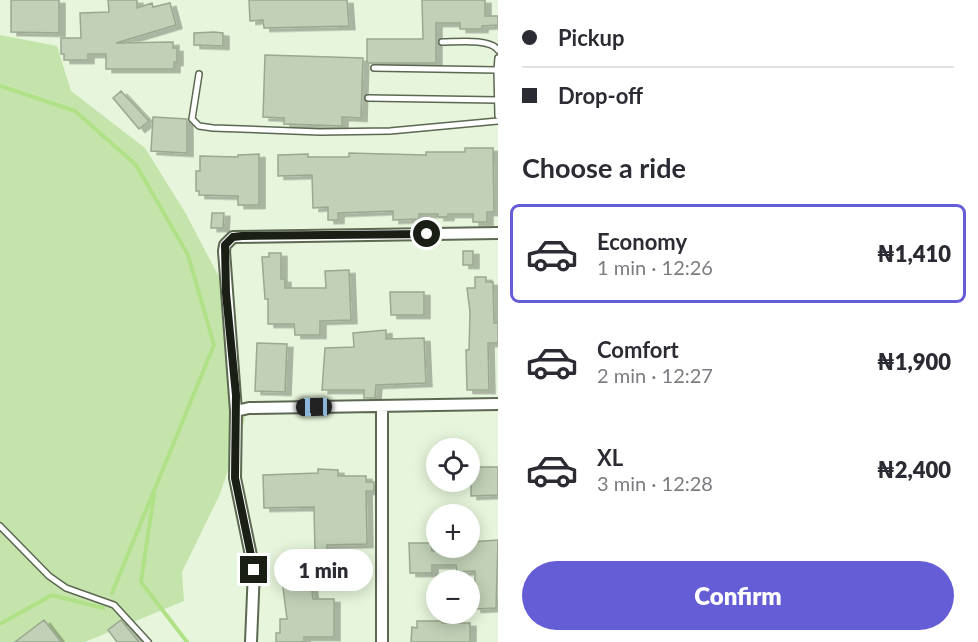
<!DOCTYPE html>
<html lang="en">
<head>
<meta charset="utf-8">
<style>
	body { margin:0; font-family:Lato,sans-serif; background:#f7f7f7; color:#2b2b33; height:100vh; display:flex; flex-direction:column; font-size:22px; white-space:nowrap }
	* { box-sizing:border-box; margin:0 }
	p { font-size:20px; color:#7c7c81 }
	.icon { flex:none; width:33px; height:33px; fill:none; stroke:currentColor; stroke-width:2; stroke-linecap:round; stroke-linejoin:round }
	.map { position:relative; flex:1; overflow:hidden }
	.sheet { display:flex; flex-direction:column; background:#fff; width:480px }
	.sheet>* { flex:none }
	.guide { display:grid; align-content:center; height:132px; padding:0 24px; background:#fff }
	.controls { position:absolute; left:426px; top:438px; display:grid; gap:12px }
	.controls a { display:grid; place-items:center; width:54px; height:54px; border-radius:50%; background:#fff; box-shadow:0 3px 15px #0003; font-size:30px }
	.end { position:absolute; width:27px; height:27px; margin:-14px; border:8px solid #1a1f16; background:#fff; box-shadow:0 0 0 3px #fff }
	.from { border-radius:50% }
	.bubble { position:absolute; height:42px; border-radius:21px; background:#fff; box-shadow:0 3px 15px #0003; font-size:20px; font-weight:800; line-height:42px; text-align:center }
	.car { position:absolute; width:18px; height:36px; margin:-18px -9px; border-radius:8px; box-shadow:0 0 4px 2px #0007; background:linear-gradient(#222 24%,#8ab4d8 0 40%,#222 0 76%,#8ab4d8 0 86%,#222 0) }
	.guide b { display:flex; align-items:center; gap:21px; height:57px; font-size:22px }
	.guide b+b { border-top:2px solid #e1e1e2 }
	.guide i { width:15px; height:15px; background:#2b2b33 }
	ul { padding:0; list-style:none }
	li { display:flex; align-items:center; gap:18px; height:99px; margin:0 12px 9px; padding:0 12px; border:3px solid transparent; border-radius:9px }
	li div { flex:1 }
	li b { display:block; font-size:22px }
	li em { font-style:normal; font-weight:800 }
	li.on { border-color:#655dd6 }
	li>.icon { width:54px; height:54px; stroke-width:1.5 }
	h2 { padding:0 24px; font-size:27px; line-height:72px }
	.action { display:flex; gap:12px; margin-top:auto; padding:12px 24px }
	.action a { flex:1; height:69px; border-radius:36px; background:#655dd6; color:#fff; font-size:24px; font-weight:800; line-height:69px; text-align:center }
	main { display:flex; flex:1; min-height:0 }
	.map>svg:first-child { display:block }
	.green { fill:#c4e4ab }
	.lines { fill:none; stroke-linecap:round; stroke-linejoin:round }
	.stream { stroke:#b0e187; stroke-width:4 }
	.building { fill:#c1d0b7; stroke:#9aa890; stroke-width:1.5; filter:url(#shadow) }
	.lane-casing { stroke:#5c6852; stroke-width:8 }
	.street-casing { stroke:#5c6852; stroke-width:14 }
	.lane { stroke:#fff; stroke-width:5 }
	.street { stroke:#fff; stroke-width:10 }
	.route { stroke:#1a1f16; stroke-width:8 }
</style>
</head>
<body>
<main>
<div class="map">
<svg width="498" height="642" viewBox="0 0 498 642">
	<defs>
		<filter id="shadow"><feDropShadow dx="6" dy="3.5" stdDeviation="0" flood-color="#0004"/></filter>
	</defs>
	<rect width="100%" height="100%" fill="#e6f5db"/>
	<!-- green -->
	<path class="green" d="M0,35L57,46L71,91L145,148L186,214L220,279L245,419L220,494L182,572L184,601L85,642H0Z"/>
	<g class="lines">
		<!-- stream -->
		<path class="stream" d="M0,86L75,111L136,165L188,255L214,345L112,593
			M154,494L141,582L187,642
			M0,624L52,595L103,608"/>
	</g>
	<!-- building -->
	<path class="building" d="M11,0H59V33L11,32Z
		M108,0H137V8L152,3L153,7L170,3L176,25L116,43L173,42V48H177V62H174V69H106V54H88V60H64V54H61V38H81L80,13L109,12Z
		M249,0H347L349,26L264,28L263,20L250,21Z
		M422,0H485V16H498V25L482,26V29H460V23H436V63H367V39H423Z
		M214,32L223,33V46L194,45V33Z
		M265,55L363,58L361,118L342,117V126L284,124V118L263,117Z
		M121,91L149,121L139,129L113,98Z
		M153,117L187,119V153L151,151Z
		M465,148H493L494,212H487V222H473V214H448V217H438V214H419V219L393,220V211L338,213V220H328V207L313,208L312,175L278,176V155L308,154V157H349V153L426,155V152H465Z
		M259,154V205H238V196L199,195V191H196V171H200V156L238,157V155Z
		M212,213H224L223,228H211Z
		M463,251H473V265H463Z
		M269,253H281V279H285V288H326L325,271L349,270L351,320L320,321V335H295L294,324H268V299H265L262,257H269Z
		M475,277H486V282H493L494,323H498V343H488L489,390H467L466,350H469L470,312L467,288H475Z
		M390,292H424V315H391Z
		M386,330V339L424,338L426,383L376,385L375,398H364V390H322L325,348L354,347L353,333Z
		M257,343L287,344L285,392L255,391Z
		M471,467H498V495L471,496Z
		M318,469L338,470V476H366V482H374V491H366L367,544L327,545V554H315L314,507L264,508L263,475L318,473Z
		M498,540L496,608L475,609V571L457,572L456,565H432V573H410L409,543H431L432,551L456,550V548H470V542Z
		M309,568L313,599H334V637H304V642H276V633H280V619H287L281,572Z
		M44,620L61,642H15Z
		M121,620L139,642H117L108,630Z
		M417,621H442V623H470V642H411L412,627L417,628Z"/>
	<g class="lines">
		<defs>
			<path id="lane" d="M442,42C456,42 490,38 498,50
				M374,68L497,70L498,116
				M497,70L498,58
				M199,74L192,119L199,126L213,128L320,132L390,131L498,121
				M368,98L497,100
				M0,526L49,576L66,588L114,605L148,642"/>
			<path id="street" d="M236,411L224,251L225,245L233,237L498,233
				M251,642L254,570L235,478L236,411L249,408L498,404
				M382,642V407"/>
		</defs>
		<!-- lane casing -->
		<use href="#lane" class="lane-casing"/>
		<!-- street casing -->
		<use href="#street" class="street-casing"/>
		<!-- lane -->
		<use href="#lane" class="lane"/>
		<!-- street -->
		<use href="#street" class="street"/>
	</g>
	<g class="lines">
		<!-- route -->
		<path class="route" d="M254,570L235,478L236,395L226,293L225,245L233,237L242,236L427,234"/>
	</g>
</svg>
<div class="controls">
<a><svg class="icon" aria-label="locate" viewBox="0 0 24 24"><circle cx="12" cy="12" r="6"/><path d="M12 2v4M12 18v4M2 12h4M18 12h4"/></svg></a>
<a>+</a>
<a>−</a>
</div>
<i class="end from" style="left:427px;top:234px"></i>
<i class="end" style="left:254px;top:570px"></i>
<div class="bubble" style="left:274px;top:549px;width:99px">1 min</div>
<i class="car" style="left:314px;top:407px;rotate:269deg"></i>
</div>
<section class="sheet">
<div class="guide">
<b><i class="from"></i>Pickup</b>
<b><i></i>Drop-off</b>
</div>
<h2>Choose a ride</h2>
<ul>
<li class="on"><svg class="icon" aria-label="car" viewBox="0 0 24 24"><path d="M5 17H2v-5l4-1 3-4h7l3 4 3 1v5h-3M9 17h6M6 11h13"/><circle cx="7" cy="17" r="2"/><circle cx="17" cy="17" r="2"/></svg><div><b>Economy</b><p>1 min · 12:26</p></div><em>₦1,410</em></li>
<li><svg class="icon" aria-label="car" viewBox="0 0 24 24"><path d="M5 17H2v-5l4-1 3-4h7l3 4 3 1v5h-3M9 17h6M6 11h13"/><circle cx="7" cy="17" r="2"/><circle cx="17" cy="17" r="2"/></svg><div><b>Comfort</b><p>2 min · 12:27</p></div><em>₦1,900</em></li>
<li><svg class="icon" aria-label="car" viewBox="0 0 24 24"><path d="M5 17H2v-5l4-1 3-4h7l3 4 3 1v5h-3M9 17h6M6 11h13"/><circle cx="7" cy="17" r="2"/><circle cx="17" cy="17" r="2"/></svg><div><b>XL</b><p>3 min · 12:28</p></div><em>₦2,400</em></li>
</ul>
<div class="action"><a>Confirm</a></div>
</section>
</main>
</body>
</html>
